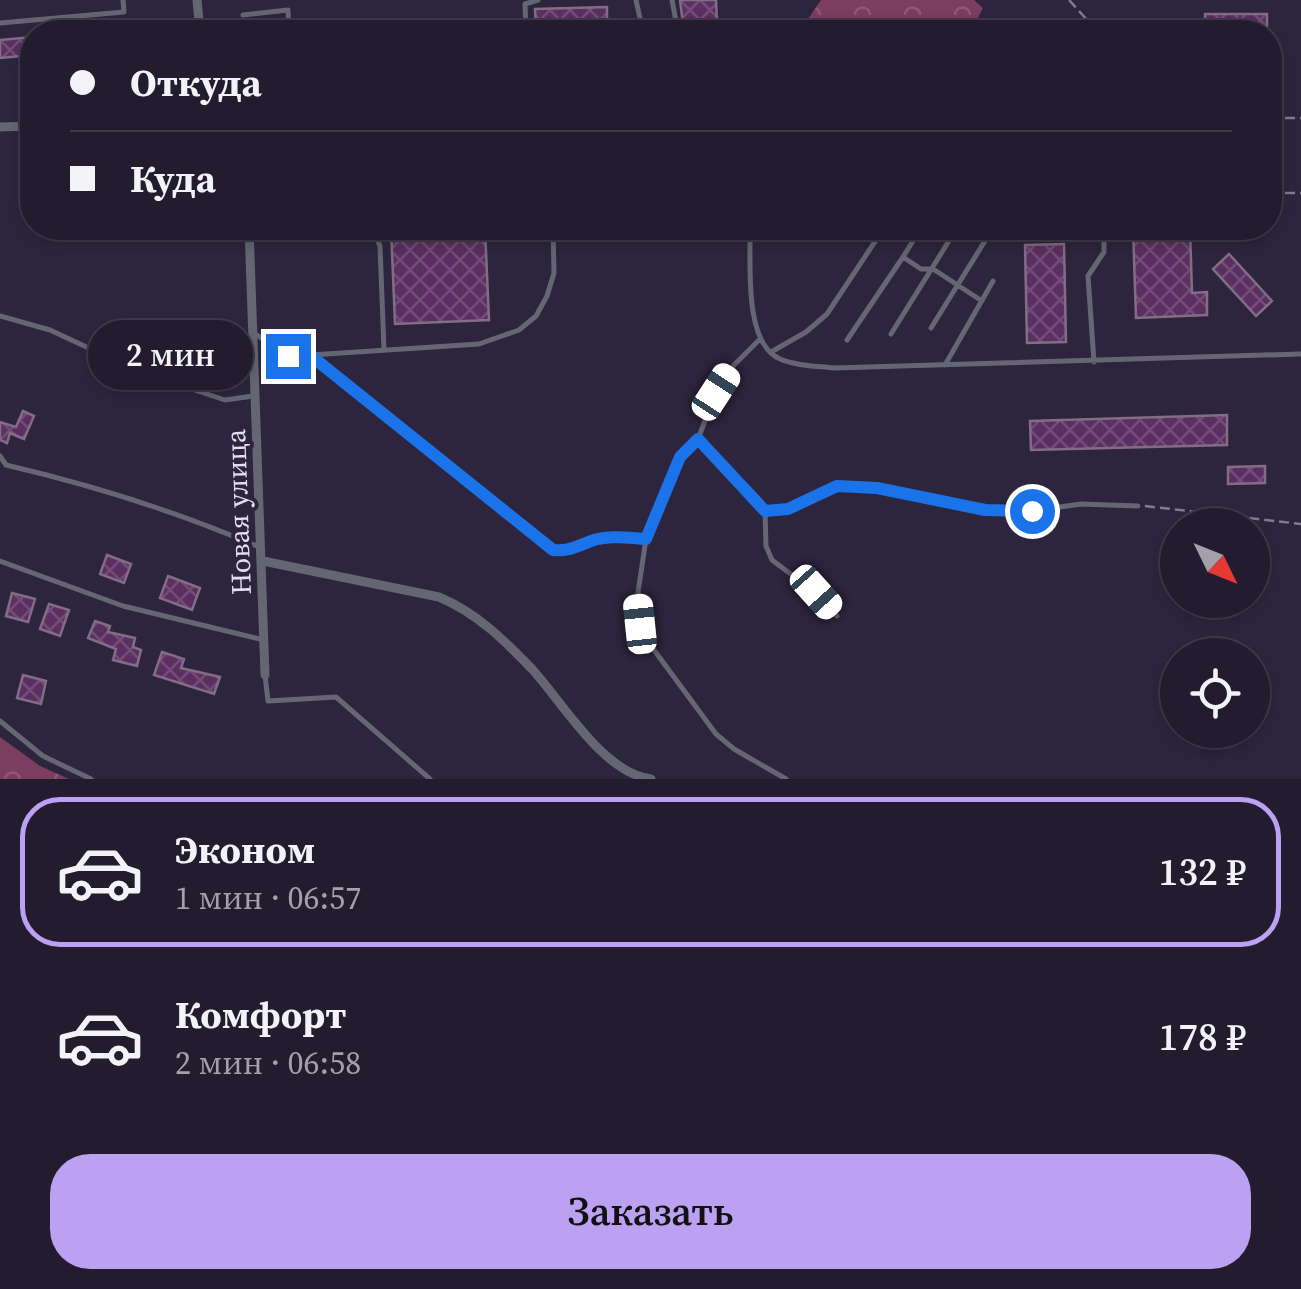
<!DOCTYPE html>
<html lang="ru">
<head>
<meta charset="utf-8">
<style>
	body { margin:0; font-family:"Source Serif 4",serif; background:#2e293a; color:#f1f3f6; height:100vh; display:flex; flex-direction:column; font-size:38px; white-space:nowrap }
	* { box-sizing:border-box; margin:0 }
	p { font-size:32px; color:#a2a1aa }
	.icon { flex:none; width:55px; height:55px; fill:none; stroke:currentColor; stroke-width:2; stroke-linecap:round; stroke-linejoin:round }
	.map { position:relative; height:779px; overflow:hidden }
	.details { display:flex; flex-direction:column; background:#221c2e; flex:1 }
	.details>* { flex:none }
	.banner { position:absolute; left:20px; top:20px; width:1262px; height:220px; border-radius:40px; box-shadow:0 5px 15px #0003,0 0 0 2px #3f3a4a; display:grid; align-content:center; height:220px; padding:0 50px; background:#221c2e }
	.needle { width:65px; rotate:133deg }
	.fabs { position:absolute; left:1160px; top:508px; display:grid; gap:20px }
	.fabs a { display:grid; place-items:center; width:110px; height:110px; border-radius:50%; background:#221c2e; box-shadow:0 5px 15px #0003,0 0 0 2px #3f3a4a; font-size:50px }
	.end { position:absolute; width:45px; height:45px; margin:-22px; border:12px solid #1a73e8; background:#fff; box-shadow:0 0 0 5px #fff }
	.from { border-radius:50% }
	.bubble { position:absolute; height:70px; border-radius:35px; background:#221c2e; box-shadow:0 5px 15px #0003,0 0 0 2px #3f3a4a; font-size:32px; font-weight:600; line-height:70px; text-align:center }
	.car { position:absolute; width:30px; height:60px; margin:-30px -15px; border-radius:12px; box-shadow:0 0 8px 2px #0007; background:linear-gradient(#fff 24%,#345 0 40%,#fff 0 76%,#345 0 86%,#fff 0) }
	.banner b { display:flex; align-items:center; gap:35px; height:95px; font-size:38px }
	.banner b+b { border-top:2px solid #3f3a4a }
	.banner i { width:25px; height:25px; background:#f1f3f6 }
	ul { padding:18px 0 0; list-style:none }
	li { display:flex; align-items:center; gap:30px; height:150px; margin:0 20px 15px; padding:0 30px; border:5px solid transparent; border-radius:40px }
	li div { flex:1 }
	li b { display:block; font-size:38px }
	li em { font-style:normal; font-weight:600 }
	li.current { border-color:#bca0f2 }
	li>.icon { width:90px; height:90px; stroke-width:1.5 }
	.cta { display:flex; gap:20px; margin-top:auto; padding:20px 50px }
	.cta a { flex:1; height:115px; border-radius:40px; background:#bca0f2; color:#111; font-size:40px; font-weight:600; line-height:115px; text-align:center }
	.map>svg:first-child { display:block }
	.forest { fill:url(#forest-crowns) }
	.building { fill:url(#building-cross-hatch); stroke:#826d84; stroke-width:2.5 }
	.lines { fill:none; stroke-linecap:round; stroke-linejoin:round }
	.path { stroke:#827c90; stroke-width:2.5; stroke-dasharray:10 5; stroke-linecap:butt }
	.service { stroke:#646773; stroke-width:5 }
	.minor { stroke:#646773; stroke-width:9 }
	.route { stroke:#1a73e8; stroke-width:12 }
	.labels { text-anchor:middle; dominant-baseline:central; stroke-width:8; stroke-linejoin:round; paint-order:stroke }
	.street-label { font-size:28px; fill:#e4dfef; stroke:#2d253d }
</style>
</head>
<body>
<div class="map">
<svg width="1301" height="779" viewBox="0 0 1301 779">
	<defs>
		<pattern id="forest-crowns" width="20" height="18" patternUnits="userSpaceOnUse" patternTransform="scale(2.5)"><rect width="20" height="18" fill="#7b3d60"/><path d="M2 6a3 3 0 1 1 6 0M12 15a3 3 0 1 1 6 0" fill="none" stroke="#8e5977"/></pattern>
		<pattern id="building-cross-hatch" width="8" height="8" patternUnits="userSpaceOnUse" patternTransform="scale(2.5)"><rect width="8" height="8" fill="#5b2f61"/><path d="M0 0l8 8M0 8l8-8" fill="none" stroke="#724d78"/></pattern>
	</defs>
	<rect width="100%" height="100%" fill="#2d253d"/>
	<!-- forest -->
	<path class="forest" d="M821,0H974L983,8L974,25L931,27L925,32H799Z
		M0,737L40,766L69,779H0Z"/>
	<!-- building -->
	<path class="building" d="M680,0H716L717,22L683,24Z
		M607,7V26L536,29L535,9Z
		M1205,14H1267V28H1205Z
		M32,37V55L0,58V40Z
		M391,228H485L489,320L395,324Z
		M1133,228H1190L1192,293L1207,292V315L1136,318Z
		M1064,244L1066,342L1027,343L1025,245Z
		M1229,254L1272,301L1256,316L1213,269Z
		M23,411L34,416L24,439L10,433L7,443L0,440V422L16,427Z
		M1227,415V445L1031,450L1030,421Z
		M1265,466V483L1228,484V467Z
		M107,555L131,564L124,583L100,574Z
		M168,576L200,588L192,610L160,598Z
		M12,593L35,599L28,622L6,616Z
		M49,604L69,610L60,636L40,629Z
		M95,621L110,626L108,632L135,638L133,647L141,650L137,666L113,660L116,649L88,638Z
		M162,652L184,659L181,668L220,677L214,694L154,675Z
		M23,675L46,681L41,704L17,698Z"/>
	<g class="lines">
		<!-- path -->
		<path class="path" d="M1069,0L1098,32
			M1270,118H1301
			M1270,193H1301
			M1145,506L1301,524"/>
		<!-- service -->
		<path class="service" d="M636,0L643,32
			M672,0L678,32
			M243,15L288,10L289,32
			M0,23L124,12L123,0
			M526,32L525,4L538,0
			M372,228L380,246L384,350
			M750,228C751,262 743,343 780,359C796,366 817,366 834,368L1301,354
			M921,228L903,257L921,269H933L982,301
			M0,316L50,330L138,371L225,400L253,396
			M931,328L993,228
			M254,333L288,356L311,355L553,550C569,552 579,545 594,540C611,535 629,538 646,539
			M891,334L957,228
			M760,339L734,365L716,392L698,439L680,457L646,539L637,599L640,625L654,650L716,734L734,749L786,779
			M847,340L903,257
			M771,352L806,332L827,314L884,228
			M311,355L479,344L519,330L536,316L547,296L554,273L553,228
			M1094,362L1088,276L1104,252V228
			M945,365L993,281
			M698,439L765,511L766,546L772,560L816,593L837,616
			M0,456L6,465C92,485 178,512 259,547
			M765,511L788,509L837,485L877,488L985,510L1032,511L1081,504L1138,506
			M0,561L123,606L264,640
			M265,675L268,701L336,697L430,779
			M0,721L43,756L91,779"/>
		<!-- minor -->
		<path class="minor" d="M197,0L200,32
			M0,127L32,126
			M249,228L265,675
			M263,561L439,597C477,613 504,640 532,669C563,703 603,773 651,779"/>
	</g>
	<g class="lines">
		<!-- route -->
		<path class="route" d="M288,356L310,355L553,550C569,552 579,545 594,540C611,535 629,538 646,539L680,457L698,439L765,511L788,509L837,486L877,488L985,510L1032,511"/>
	</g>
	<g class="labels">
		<!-- street labels -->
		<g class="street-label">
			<text transform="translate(238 512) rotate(-92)">Новая улица</text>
		</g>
	</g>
</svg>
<div class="fabs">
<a><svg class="needle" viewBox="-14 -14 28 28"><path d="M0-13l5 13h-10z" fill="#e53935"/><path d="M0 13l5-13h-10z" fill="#a2a1aa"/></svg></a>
<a><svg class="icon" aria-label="locate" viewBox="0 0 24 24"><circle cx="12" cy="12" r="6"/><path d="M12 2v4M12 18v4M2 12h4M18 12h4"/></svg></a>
</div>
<i class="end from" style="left:1032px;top:511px"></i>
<i class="end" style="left:288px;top:356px"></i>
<div class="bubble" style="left:88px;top:320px;width:165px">2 мин</div>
<i class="car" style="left:716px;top:392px;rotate:33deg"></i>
<i class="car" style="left:816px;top:592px;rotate:138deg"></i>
<i class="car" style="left:640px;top:624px;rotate:354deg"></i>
<div class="banner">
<b><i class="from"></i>Откуда</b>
<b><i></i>Куда</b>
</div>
</div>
<section class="details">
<ul>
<li class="current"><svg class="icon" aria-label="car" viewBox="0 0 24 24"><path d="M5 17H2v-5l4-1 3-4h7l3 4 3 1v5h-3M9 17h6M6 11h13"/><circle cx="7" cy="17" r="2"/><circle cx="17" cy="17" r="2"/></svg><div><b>Эконом</b><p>1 мин · 06:57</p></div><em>132 ₽</em></li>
<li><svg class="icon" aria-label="car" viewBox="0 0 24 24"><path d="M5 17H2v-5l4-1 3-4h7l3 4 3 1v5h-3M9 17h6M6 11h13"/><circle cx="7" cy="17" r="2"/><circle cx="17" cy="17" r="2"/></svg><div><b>Комфорт</b><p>2 мин · 06:58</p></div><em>178 ₽</em></li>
</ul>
<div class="cta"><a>Заказать</a></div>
</section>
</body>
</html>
